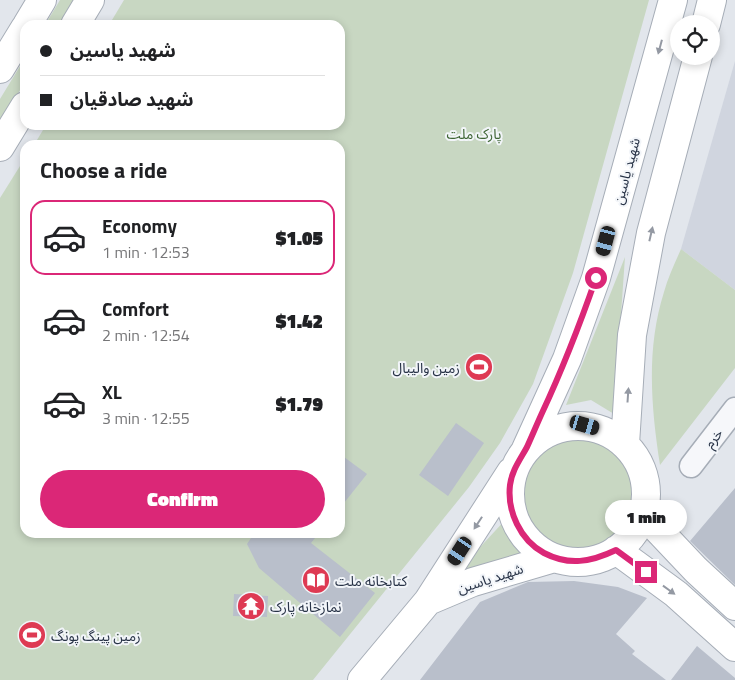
<!DOCTYPE html>
<html lang="en">
<head>
<meta charset="utf-8">
<style>
	body { margin:0; font-family:"Titillium Web","Noto Sans Arabic",sans-serif; background:#f2f2f2; color:#202124; height:100vh; display:flex; flex-direction:column; font-size:19px; white-space:nowrap }
	* { box-sizing:border-box; margin:0 }
	p { font-size:16px; color:#757577 }
	.icon { flex:none; width:28px; height:28px; fill:none; stroke:currentColor; stroke-width:2; stroke-linecap:round; stroke-linejoin:round }
	.map { position:relative; flex:1; overflow:hidden }
	.side { position:absolute; left:20px; top:140px; width:325px; height:398px; display:flex; flex-direction:column; background:#fff; border-radius:15px; box-shadow:0 2px 8px #0003 }
	.side>* { flex:none }
	.guide { position:absolute; left:20px; top:20px; width:325px; height:110px; border-radius:15px; box-shadow:0 2px 8px #0003; display:grid; align-content:center; height:110px; padding:0 20px; background:#fff }
	.controls { position:absolute; left:670px; top:15px; display:grid; gap:10px }
	.controls a { display:grid; place-items:center; width:50px; height:50px; border-radius:50%; background:#fff; box-shadow:0 2px 8px #0003; font-size:25px }
	.end { position:absolute; width:22px; height:22px; margin:-11px; border:6px solid #db2777; background:#fff; box-shadow:0 0 0 2px #fff }
	.from { border-radius:50% }
	.bubble { position:absolute; height:35px; border-radius:18px; background:#fff; box-shadow:0 2px 8px #0003; font-size:16px; font-weight:800; line-height:35px; text-align:center }
	.car { position:absolute; width:15px; height:30px; margin:-15px -8px; border-radius:6px; box-shadow:0 0 4px 1px #0007; background:linear-gradient(#222 24%,#8ab4d8 0 40%,#222 0 76%,#8ab4d8 0 86%,#222 0) }
	.guide b { display:flex; align-items:center; gap:18px; height:48px; font-size:19px }
	.guide b+b { border-top:1px solid #e0e0e0 }
	.guide i { width:12px; height:12px; background:#202124 }
	ul { padding:0; list-style:none }
	li { display:flex; align-items:center; gap:15px; height:75px; margin:0 10px 8px; padding:0 10px; border:2px solid transparent; border-radius:15px }
	li div { flex:1 }
	li b { display:block; font-size:19px }
	li em { font-style:normal; font-weight:800 }
	li.current { border-color:#db2777 }
	li>.icon { width:45px; height:45px; stroke-width:1.5 }
	h2 { padding:0 20px; font-size:22px; line-height:60px }
	.cta { display:flex; gap:10px; margin-top:auto; padding:10px 20px }
	.cta a { flex:1; height:58px; border-radius:30px; background:#db2777; color:#fff; font-size:20px; font-weight:800; line-height:58px; text-align:center }
	.map>svg:first-child { display:block }
	.built { fill:#d0d5df }
	.green { fill:#c8d7c2 }
	.building { fill:#b9bfcb }
	.lines { fill:none; stroke-linecap:round; stroke-linejoin:round }
	.street-casing { stroke:#a6adb7; stroke-width:25 }
	.secondary-casing { stroke:#a6adb7; stroke-width:30 }
	.street { stroke:#f6f7fa; stroke-width:22 }
	.secondary { stroke:#fff; stroke-width:28 }
	.oneway { fill:#9499a3 }
	.route { stroke:#db2777; stroke-width:6 }
	.labels { text-anchor:middle; dominant-baseline:central; stroke-width:4; stroke-linejoin:round; paint-order:stroke }
	.park-label { font-size:14px; fill:#3d6433; stroke:#f2f5f9 }
	.street-label { font-size:14px; fill:#283347; stroke:#f2f5f9 }
	.poi-label { font-size:14px; fill:#283347; stroke:#f2f5f9; text-anchor:start }
</style>
</head>
<body>
<div class="map">
<svg width="735" height="680" viewBox="0 0 735 680">
	<rect width="100%" height="100%" fill="#e2e6ec"/>
	<!-- built -->
	<path class="built" d="M735,61V290L681,249Z"/>
	<!-- green -->
	<path class="green" d="M60,0H75L60,25H45Z
		M124,0H649L573,273L533,384L500,443L469,487L313,680H0V198L25,158V532H340V145H34L46,125H340V25H109Z
		M25,58V82L0,123V99Z
		M681,249L735,290V368L660,465C651,407 646,349 664,292C668,277 675,263 681,249Z
		M625,257L614,414L591,400L566,405Z
		M519 494a59 59 0 1 1 118 0a59 59 0 1 1-118 0Z
		M507,518L512,538L525,553L447,583Z"/>
	<!-- building -->
	<path class="building" d="M456,423L484,443L448,496L419,475Z
		M340,454L367,474L340,508Z
		M735,488V585L690,541Z
		M255,532H320L311,543L375,593L340,637L259,568L247,544Z
		M574,581L618,587L647,598L616,634L635,651L632,654L666,680H420L480,602L528,582Z
		M234,594L268,596L267,617L233,616Z
		M697,646L735,678V680H671Z"/>
	<g class="lines">
		<defs>
			<path id="street" d="M691,466L735,409"/>
			<path id="secondary" d="M706,24L712,0
				M27,25L42,0
				M75,25L90,0
				M0,69L25,28
				M0,147L25,106
				M510 494a68 68 0 1 1 136 0a68 68 0 1 1-136 0Z
				M625,444L632,335L651,233L698,56
				M526,449L567,359L596,278L673,0
				M643,514L696,570L735,606
				M616,550L676,594L735,647
				M428,601L473,582L554,558
				M362,680L428,601L511,472"/>
		</defs>
		<!-- street casing -->
		<use href="#street" class="street-casing"/>
		<!-- secondary casing -->
		<use href="#secondary" class="secondary-casing"/>
		<!-- street -->
		<use href="#street" class="street"/>
		<!-- secondary -->
		<use href="#secondary" class="secondary"/>
	</g>
	<!-- one-way arrows -->
	<defs><path id="oneway-solid" d="M-6-.8H1V-3.2L6.5 0L1 3.2V.8H-6Z" transform="scale(1.25)"/></defs>
	<g class="oneway">
		<use href="#oneway-solid" transform="translate(660 47) rotate(105)"/>
		<use href="#oneway-solid" transform="translate(651 234) rotate(-77)"/>
		<use href="#oneway-solid" transform="translate(628 395) rotate(-86)"/>
		<use href="#oneway-solid" transform="translate(478 523) rotate(123)"/>
		<use href="#oneway-solid" transform="translate(669 590) rotate(36)"/>
	</g>
	<g class="lines">
		<!-- route -->
		<path class="route" d="M596,278C580,324 563,368 542,413C537,424 532,436 527,447C520,460 512,470 510,485C507,511 520,540 544,553C569,566 591,562 616,550L646,572"/>
	</g>
	<!-- icons -->
	<defs>
		<symbol id="stadium-disc" viewBox="-11 -11 22 22"><circle r="9.5" fill="#de3a53" stroke="#f2f5f9"/><path d="M0-5a6.5 5 0 1 0 0 10a6.5 5 0 1 0 0-10ZM-3.5-1.8h7v3.6h-7Z" fill="#fff"/></symbol>
		<symbol id="library-disc" viewBox="-11 -11 22 22"><circle r="9.5" fill="#de3a53" stroke="#f2f5f9"/><path d="M-6-4Q-3-5.5-.7-3.5V5Q-3 3-6 4ZM6-4Q3-5.5 .7-3.5V5Q3 3 6 4Z" fill="#fff"/></symbol>
		<symbol id="temple-disc" viewBox="-11 -11 22 22"><circle r="9.5" fill="#de3a53" stroke="#f2f5f9"/><path d="M0-6L5-2H3V0L6.5 2.5H4V6H1.5V3h-3V6H-4V2.5H-6.5L-3 0V-2H-5Z" fill="#fff"/></symbol>
	</defs>
	<g fill-rule="evenodd">
		<use href="#stadium-disc" x="463" y="351" width="32" height="32"/>
		<use href="#library-disc" x="300" y="564" width="32" height="32"/>
		<use href="#temple-disc" x="235" y="590" width="32" height="32"/>
		<use href="#stadium-disc" x="16" y="619" width="32" height="32"/>
	</g>
	<g class="labels">
		<!-- park labels -->
		<g class="park-label">
			<text x="474" y="133">پارک ملت</text>
		</g>
		<!-- street labels -->
		<g class="street-label">
			<text transform="translate(626 171) rotate(-75)">شهید یاسین</text>
			<text transform="translate(713 438) rotate(-52)">خرم</text>
			<text transform="translate(490 578) rotate(-18)">شهید یاسین</text>
		</g>
		<!-- poi labels -->
		<g class="poi-label">
			<text x="460" y="367" text-anchor="end">زمین والیبال</text>
			<text x="335" y="580">کتابخانه ملت</text>
			<text x="270" y="606">نمازخانه پارک</text>
			<text x="51" y="635">زمین پینگ پونگ</text>
		</g>
	</g>
</svg>
<div class="controls">
<a><svg class="icon" aria-label="locate" viewBox="0 0 24 24"><circle cx="12" cy="12" r="6"/><path d="M12 2v4M12 18v4M2 12h4M18 12h4"/></svg></a>
</div>
<i class="end from" style="left:596px;top:278px"></i>
<i class="end" style="left:646px;top:572px"></i>
<div class="bubble" style="left:605px;top:500px;width:82px">1 min</div>
<i class="car" style="left:606px;top:241px;rotate:195deg"></i>
<i class="car" style="left:585px;top:425px;rotate:106deg"></i>
<i class="car" style="left:460px;top:551px;rotate:213deg"></i>
<div class="guide">
<b><i class="from"></i>شهید یاسین</b>
<b><i></i>شهید صادقیان</b>
</div>
<section class="side">
<h2>Choose a ride</h2>
<ul>
<li class="current"><svg class="icon" aria-label="car" viewBox="0 0 24 24"><path d="M5 17H2v-5l4-1 3-4h7l3 4 3 1v5h-3M9 17h6M6 11h13"/><circle cx="7" cy="17" r="2"/><circle cx="17" cy="17" r="2"/></svg><div><b>Economy</b><p>1 min · 12:53</p></div><em>$1.05</em></li>
<li><svg class="icon" aria-label="car" viewBox="0 0 24 24"><path d="M5 17H2v-5l4-1 3-4h7l3 4 3 1v5h-3M9 17h6M6 11h13"/><circle cx="7" cy="17" r="2"/><circle cx="17" cy="17" r="2"/></svg><div><b>Comfort</b><p>2 min · 12:54</p></div><em>$1.42</em></li>
<li><svg class="icon" aria-label="car" viewBox="0 0 24 24"><path d="M5 17H2v-5l4-1 3-4h7l3 4 3 1v5h-3M9 17h6M6 11h13"/><circle cx="7" cy="17" r="2"/><circle cx="17" cy="17" r="2"/></svg><div><b>XL</b><p>3 min · 12:55</p></div><em>$1.79</em></li>
</ul>
<div class="cta"><a>Confirm</a></div>
</section>
</div>
</body>
</html>
